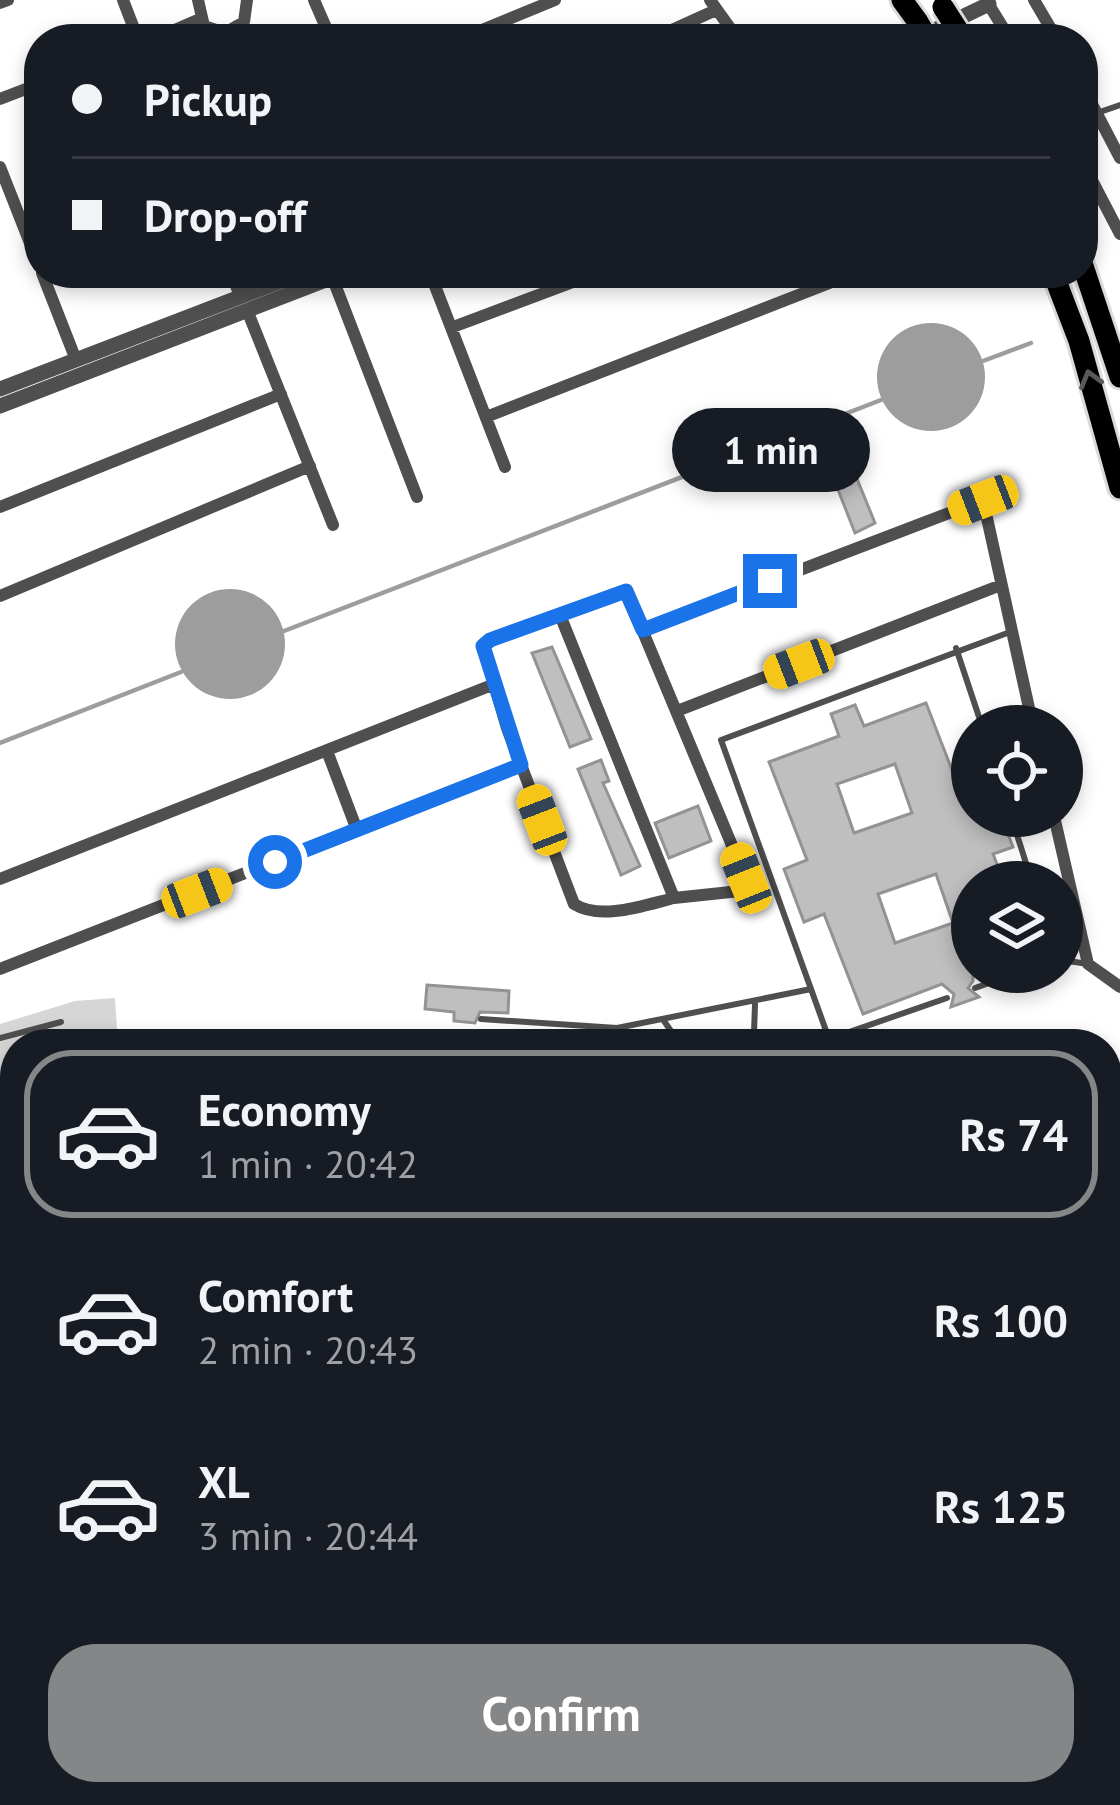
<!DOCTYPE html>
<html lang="en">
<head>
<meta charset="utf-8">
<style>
	body { margin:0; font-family:"PT Sans",sans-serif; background:#20242c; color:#f1f3f6; height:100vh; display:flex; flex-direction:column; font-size:45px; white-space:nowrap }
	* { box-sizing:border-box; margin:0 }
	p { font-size:39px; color:#9ea1a6 }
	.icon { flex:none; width:66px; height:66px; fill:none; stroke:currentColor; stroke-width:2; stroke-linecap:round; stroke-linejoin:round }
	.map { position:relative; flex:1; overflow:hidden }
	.side { position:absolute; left:0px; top:1029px; width:1122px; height:777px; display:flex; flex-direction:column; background:#171b24; border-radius:48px 48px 0 0; box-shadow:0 6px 18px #0003 }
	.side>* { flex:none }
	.hud { position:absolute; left:24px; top:24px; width:1074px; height:264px; border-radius:48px; box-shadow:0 6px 18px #0003; display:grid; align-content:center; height:264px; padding:0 48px; background:#171b24 }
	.fabs { position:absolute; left:951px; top:705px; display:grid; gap:24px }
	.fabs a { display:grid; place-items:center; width:132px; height:132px; border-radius:50%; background:#171b24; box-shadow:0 6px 18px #0003; font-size:60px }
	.end { position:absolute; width:54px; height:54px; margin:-27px; border:15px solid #1a73e8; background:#fff; box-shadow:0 0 0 6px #fff }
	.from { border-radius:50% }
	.bubble { position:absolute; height:84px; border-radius:42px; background:#171b24; box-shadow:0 6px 18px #0003; font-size:39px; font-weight:800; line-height:84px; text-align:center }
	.car { position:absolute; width:36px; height:72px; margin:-36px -18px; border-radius:15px; box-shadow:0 0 9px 3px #0007; background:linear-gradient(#f5c518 24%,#345 0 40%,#f5c518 0 76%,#345 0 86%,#f5c518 0) }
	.hud b { display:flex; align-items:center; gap:42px; height:114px; font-size:45px }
	.hud b+b { border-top:3px solid #363941 }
	.hud i { width:30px; height:30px; background:#f1f3f6 }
	ul { padding:21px 0 0; list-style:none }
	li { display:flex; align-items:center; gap:36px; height:168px; margin:0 24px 18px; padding:0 24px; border:6px solid transparent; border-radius:48px }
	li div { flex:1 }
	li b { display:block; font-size:45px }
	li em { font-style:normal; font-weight:800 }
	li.on { border-color:#858687 }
	li>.icon { width:108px; height:108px; stroke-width:1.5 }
	.cta { display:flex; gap:24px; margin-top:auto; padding:24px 48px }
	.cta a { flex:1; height:138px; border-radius:48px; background:#858687; color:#fff; font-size:48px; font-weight:800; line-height:138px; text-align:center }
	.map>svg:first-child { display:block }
	.green { fill:#d6d6d6 }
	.water { fill:#9d9d9d }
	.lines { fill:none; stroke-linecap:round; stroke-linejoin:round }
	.stream { stroke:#9d9d9d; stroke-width:4.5 }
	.building { fill:#bfbfbf; stroke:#939393; stroke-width:3; fill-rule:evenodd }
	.trunk-casing { stroke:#dbdbdb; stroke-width:27 }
	.service { stroke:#4f4f4f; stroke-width:6 }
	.minor { stroke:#4f4f4f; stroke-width:12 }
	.tertiary { stroke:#4f4f4f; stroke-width:15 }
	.trunk { stroke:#000; stroke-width:21 }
	.trunk-bridge-casing { stroke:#dbdbdb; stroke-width:27; stroke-linecap:butt }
	.trunk-bridge { stroke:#000; stroke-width:21 }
	.oneway { stroke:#595959 }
	.route { stroke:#1a73e8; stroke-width:15 }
</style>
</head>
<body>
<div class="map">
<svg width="1120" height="1805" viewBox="0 0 1120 1805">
	<rect width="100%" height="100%" fill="#fff"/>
	<!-- green -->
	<path class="green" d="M115,998L118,1044H15V1326L0,1330V1024L75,1001Z"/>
	<!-- water -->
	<path class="water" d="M877 377a54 54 0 1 1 108 0a54 54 0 1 1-108 0Z
		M175 644a55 55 0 1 1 110 0a55 55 0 1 1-110 0Z"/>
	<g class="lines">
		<!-- stream -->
		<path class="stream" d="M983,361L1031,343
			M284,631L881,400
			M0,743L181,672"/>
	</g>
	<!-- building -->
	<path class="building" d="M855,474L875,523L855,533L835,482Z
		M552,647L591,739L570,747L532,653Z
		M926,703L969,814L1001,816L1013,847L993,854L1004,882H972L973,981L968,988L979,997L951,1007L954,994L942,984L863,1014L824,914L804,922L784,869L807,860L769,762L839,736L831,714L855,705L864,726ZM895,764L912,813L854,833L837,784ZM936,874L953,923L895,943L878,894Z
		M601,760L609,781L603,783L640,866L621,875L578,769Z
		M698,806L711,841L669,858L655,823Z
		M427,985L509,991L508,1013L480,1012L475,1023L454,1021V1012L425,1009Z"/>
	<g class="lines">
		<defs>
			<path id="trunk" d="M902,0L918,22
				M1083,266L1120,377
				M1053,273L1079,341L1120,488"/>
		</defs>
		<!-- trunk casing -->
		<use href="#trunk" class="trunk-casing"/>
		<!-- service -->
		<path class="service" d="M1097,113L1120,105
			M956,648L982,726
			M1011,816L1032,882
			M1062,960L1088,964
			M975,988L1020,972
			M811,989L721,740L1010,632
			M481,1019L617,1028L811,989L829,1039L947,998
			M664,1021L680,1044
			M0,1038L61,1022
			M745,1044L754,1033L755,1004"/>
		<!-- minor -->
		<path class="minor" d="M123,0L138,39
			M198,0L204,26L225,33L244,22L247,0
			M314,0L331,39
			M710,0L738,39
			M986,0L1010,39
			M1034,0L1057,39
			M0,3L8,0
			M154,39L200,19
			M460,39L555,0
			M652,39L716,10
			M1083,87L1120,158
			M0,99L39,84
			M1083,163L1120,234
			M0,167L39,266
			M42,273L76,360
			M231,273L240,296
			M430,273L505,467
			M331,274L417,497
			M247,310L333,525
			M453,327L597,273
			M486,417L855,273
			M0,507L281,394
			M0,596L310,466
			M560,615L674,898L740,891L746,879L626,591L490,640L483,646L507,728L574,904C601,921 645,905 674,898
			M643,630L983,500L1033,726
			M677,711L1001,585
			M327,751L357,830
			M1054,816L1088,964L1120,987
			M0,879L492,685
			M0,969L521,765
			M1107,1229L1120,1231
			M0,1344L15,1340
			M1107,1402L1120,1401
			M1107,1429H1120
			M1107,1500L1120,1499
			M1107,1744L1116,1591
			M1107,1781L1120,1782
			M915,1791L916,1805
			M186,1805L187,1791
			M267,1805L269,1791
			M470,1805L471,1791
			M615,1805L616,1791
			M847,1805L849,1791
			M1016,1805L1017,1791
			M1097,1805L1099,1791"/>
		<!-- tertiary -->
		<path class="tertiary" d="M916,39L989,4
			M0,389L302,273
			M0,406L344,273"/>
		<!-- trunk -->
		<use href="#trunk" class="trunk"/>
		<defs>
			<path id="trunk-bridge" d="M943,7L959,32
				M918,22L928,39"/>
		</defs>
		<!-- trunk-bridge casing -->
		<use href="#trunk-bridge" class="trunk-bridge-casing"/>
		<!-- trunk-bridge -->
		<use href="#trunk-bridge" class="trunk-bridge"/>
	</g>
	<!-- one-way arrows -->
	<defs><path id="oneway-chevron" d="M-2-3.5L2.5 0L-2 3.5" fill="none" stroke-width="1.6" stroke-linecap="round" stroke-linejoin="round" transform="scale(3)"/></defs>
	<use class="oneway" href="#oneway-chevron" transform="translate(1090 379) rotate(-106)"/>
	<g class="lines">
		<!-- route -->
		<path class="route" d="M275,862L521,765L483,646L490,640L626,591L643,630L770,581"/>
	</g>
</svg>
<div class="fabs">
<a><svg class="icon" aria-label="locate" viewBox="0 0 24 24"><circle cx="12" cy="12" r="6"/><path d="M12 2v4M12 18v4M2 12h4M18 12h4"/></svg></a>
<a><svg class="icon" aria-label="layers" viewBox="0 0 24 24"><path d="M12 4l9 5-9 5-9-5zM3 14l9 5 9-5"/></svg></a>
</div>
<i class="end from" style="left:275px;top:862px"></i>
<i class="end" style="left:770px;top:581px"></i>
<div class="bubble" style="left:672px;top:408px;width:198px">1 min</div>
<i class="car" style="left:983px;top:500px;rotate:249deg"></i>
<i class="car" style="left:799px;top:664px;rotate:249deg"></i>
<i class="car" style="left:542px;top:820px;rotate:339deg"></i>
<i class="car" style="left:746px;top:878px;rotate:338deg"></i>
<i class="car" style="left:197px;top:893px;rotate:69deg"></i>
<div class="hud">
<b><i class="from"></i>Pickup</b>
<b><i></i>Drop-off</b>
</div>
<section class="side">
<ul>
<li class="on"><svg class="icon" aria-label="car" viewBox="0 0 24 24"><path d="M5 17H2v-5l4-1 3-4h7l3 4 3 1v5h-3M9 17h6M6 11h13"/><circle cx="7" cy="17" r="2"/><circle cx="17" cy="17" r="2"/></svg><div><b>Economy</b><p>1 min · 20:42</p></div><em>Rs 74</em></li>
<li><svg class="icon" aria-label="car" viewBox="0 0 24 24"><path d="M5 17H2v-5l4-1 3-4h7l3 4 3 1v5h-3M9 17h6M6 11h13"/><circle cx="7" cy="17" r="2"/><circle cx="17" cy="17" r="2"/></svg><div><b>Comfort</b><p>2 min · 20:43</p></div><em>Rs 100</em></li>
<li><svg class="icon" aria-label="car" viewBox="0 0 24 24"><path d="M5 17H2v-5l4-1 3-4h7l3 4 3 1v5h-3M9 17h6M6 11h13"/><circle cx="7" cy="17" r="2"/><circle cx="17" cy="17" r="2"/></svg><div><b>XL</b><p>3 min · 20:44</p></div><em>Rs 125</em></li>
</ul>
<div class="cta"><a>Confirm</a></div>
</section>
</div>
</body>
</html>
